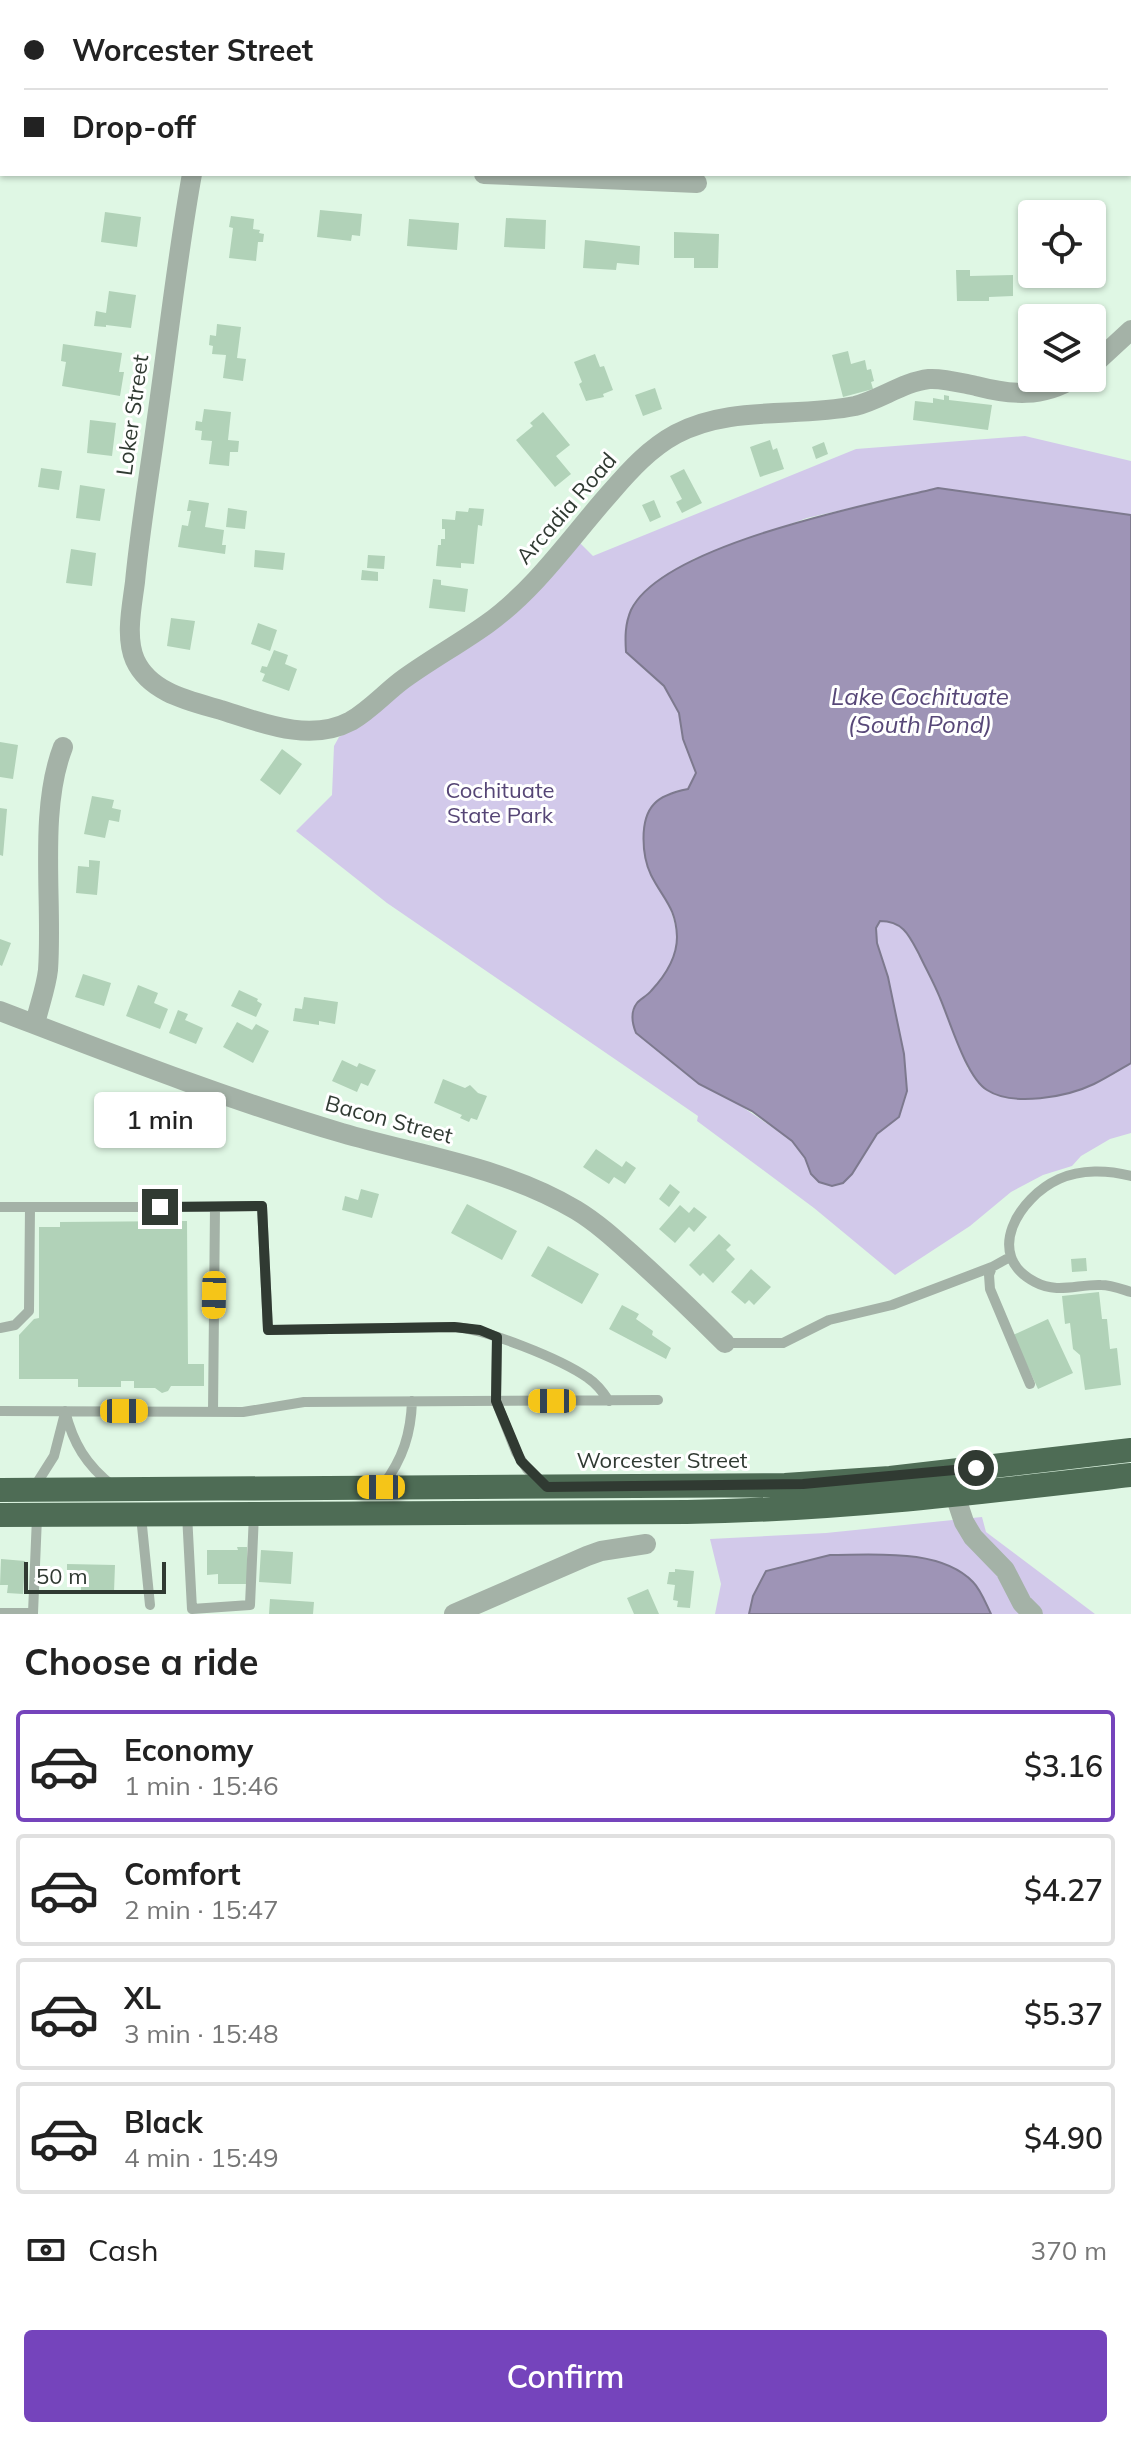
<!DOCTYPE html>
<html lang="en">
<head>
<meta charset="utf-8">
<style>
	body { margin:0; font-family:Mulish,sans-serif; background:#f2f2f2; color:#222; height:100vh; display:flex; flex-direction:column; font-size:30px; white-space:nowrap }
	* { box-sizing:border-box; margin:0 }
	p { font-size:26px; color:#767676 }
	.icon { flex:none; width:44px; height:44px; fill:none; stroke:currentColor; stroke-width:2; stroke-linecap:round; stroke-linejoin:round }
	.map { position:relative; height:1614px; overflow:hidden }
	.sheet { display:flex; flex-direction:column; background:#fff; flex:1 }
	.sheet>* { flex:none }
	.top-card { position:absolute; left:0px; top:0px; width:1132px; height:176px; box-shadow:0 2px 6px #0004; display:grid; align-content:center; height:176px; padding:0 24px; background:#fff }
	.controls { position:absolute; left:1018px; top:200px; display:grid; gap:16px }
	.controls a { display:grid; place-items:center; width:88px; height:88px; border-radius:8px; background:#fff; box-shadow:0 2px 6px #0004; font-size:40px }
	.scale { position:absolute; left:24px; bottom:20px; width:142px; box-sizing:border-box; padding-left:8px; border:4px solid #303a32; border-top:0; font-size:22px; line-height:28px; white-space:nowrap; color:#303a32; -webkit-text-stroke:6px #fff; paint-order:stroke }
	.end { position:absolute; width:36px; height:36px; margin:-18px; border:10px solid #303a32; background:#fff; box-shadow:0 0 0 4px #fff }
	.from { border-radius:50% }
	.bubble { position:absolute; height:56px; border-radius:8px; background:#fff; box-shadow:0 2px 6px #0004; font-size:26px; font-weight:600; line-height:56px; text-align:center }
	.car { position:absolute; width:24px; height:48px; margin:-24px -12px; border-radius:10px; box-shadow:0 0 6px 2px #0007; background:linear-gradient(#f5c518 24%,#345 0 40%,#f5c518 0 76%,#345 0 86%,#f5c518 0) }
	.top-card b { display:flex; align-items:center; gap:28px; height:76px; font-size:30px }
	.top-card b+b { border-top:2px solid #e0e0e0 }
	.top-card i { width:20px; height:20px; background:#222 }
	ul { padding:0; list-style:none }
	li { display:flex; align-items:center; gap:24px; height:112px; margin:0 16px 12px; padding:0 8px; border:4px solid #e0e0e0; border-radius:8px }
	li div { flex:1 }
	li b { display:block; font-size:30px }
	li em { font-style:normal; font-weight:600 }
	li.selected { border-color:#7544bc }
	li>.icon { width:72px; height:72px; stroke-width:1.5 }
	h2 { padding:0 24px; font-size:36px; line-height:96px }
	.pay { display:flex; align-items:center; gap:20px; height:88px; padding:0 24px; font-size:30px }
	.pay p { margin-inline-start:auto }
	.action { display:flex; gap:16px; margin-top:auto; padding:16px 24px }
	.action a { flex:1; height:92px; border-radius:8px; background:#7544bc; color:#fff; font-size:32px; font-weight:600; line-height:92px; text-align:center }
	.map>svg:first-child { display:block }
	.green { fill:#d2c9ea }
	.water { fill:#9e94b6; stroke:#7d798e; stroke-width:2 }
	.building { fill:#b1d2b8 }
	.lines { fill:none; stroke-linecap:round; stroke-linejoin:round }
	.lane { stroke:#a4b2a7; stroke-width:10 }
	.street { stroke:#a4b2a7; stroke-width:20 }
	.highway { stroke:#4e6c55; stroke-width:24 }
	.route { stroke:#303a32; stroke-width:10 }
	.labels { text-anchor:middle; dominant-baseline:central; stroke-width:6; stroke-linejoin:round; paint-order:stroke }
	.street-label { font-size:22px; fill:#303a32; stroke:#fff }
	.park-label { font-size:22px; fill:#554575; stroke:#fff }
	.water-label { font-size:24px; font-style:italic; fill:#574778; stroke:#fff }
</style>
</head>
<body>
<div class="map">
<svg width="1131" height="1614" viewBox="0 0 1131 1614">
	<rect width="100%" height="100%" fill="#dff7e4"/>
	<!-- green -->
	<path class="green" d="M1025,436L1131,461V515L938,488L807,518L693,559L642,667L664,686L679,713L683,740L696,773L688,789L675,791L652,877C681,919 690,957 648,995C641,1001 633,1004 632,1014C632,1019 635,1027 636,1033L668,1057L793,1141L805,1158L811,1174L852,1175L877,1134L899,1117L904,1054L888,977L877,943L876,928L880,921H892L902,927L915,947L936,990L968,1069L1091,1085L1131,1063V1133L1110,1139L1081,1156L1072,1166L1043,1175L1011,1192L970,1226L895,1275L814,1208L697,1121L698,1116L387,903L296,831L332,795L334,746L339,737L354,729L580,543L593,556L856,449Z
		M982,1517L986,1532L1095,1614H715L721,1584L710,1539L826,1533Z"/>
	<!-- water -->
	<path class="water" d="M938,488L1131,515V1063C1119,1070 1106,1078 1094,1084C1067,1097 1013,1107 987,1090C966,1077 950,1021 940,998C934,983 926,969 919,954C909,935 903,921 880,921L876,928L877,943L888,977L904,1054L907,1091L899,1117L877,1134L852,1174L843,1183L832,1186L819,1182L811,1174L805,1158L792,1141L752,1111L699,1084L636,1033C632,1023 630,1012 637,1003C640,999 647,996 651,991C665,976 677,958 677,937C676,907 663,899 651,875C642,856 639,820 654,804C662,795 678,791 688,789L696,773L683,739L679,713L664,686L626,652C625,637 625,624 631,610C663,544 869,505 938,488Z
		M830,1555C874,1555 940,1548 973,1582C981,1590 986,1604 991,1614H749L753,1596L766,1571Z"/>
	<!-- building -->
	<path class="building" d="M320,210L362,214L360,236L352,235L351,241L317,237Z
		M105,212L141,217L137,247L101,242Z
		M231,216L254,219L253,229L260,230L259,233L264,234L263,242H258L256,261L229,258L233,228L229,227Z
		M506,218L546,220L545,249L504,247Z
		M409,219L459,223L457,250L407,246Z
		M674,232L719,234L718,268H694V258H674Z
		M585,240L640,246L639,265L617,263L616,270L583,268Z
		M956,270H970V276L1013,275V296L989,297V301H957Z
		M109,291L136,295L131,328L106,325V327L94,326L96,311L106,313Z
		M217,324L241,327L237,358L246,359L243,381L223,378L226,355L212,354L213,346L209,345L210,335L216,336Z
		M63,344L122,353L119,372H124L120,396L62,386L66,362L61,361Z
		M848,351L851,364L865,360L867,370L871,369L874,381L871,382L873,389L843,397L832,355Z
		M595,354L600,367L604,366L613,390L603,394L604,397L586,401L579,384L582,382L574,362Z
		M655,388L662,409L643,416L635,395Z
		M944,395L949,396V400L992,405L988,430L913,420L915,401L933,403V398L944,400Z
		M204,409L231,412L228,440L239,441L238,452H230L229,466L209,464L212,441L201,440L202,431L195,430L196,421L202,422Z
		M543,412L570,445L556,456L571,474L555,487L516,440L533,426L530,423Z
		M90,420L116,423L112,456L87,453Z
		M770,440L773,450L777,448L784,469L760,477L750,447Z
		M824,442L828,454L816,459L812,447Z
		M41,468L62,471L59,490L38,487Z
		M684,469L702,503L682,513L676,502L682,499L670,476Z
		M80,485L105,489L100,521L76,518Z
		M189,500L209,503L205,527L224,530L222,545H226L225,554L178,547L182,525L188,526L191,511H187Z
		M654,500L661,517L650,522L642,505Z
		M228,508L247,511L245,529L226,527Z
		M469,508L484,509L482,526L478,525L474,564L461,563V568L436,566L438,545H441V539H445V529H442V519L455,520L456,511L468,512Z
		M71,549L96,553L92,586L66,583Z
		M255,550L285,553L283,570L254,567Z
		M368,555L385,556L384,569L367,568Z
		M362,570L378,572V581L361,580Z
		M433,579L441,580V585L468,589L465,612L429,608Z
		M171,618L195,621L190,650L167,646Z
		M258,623L277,630L270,651L251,644Z
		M274,650L288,655L285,664L297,669L289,691L262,681L265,674L260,672L262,666L267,667Z
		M0,742L18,745L13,779L0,777Z
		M282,749L302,764L280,795L260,780Z
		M92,796L114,800L112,808L121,810L119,822L109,820L105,838L84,834Z
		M0,808L7,809L3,856L0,855Z
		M89,860L100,861L97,895L76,893L78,866L89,867Z
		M0,939L11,943L2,966L0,965Z
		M83,974L111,983L104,1006L75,997Z
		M138,985L158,993L154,1003L168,1009L160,1029L126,1016Z
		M239,990L258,999L257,1001L262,1004L256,1017L231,1006Z
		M304,997L338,1002L335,1024L319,1021V1025L293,1021L295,1008L302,1009Z
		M178,1010L188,1014L185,1020L203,1028L196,1044L169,1033Z
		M237,1022L252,1030L256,1024L269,1031L253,1063L223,1047Z
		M342,1060L357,1067L359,1063L376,1070L368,1086L361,1083L357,1092L332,1081Z
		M443,1079L465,1088L470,1085L478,1093L487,1096L477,1120L471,1118L469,1122L460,1118L462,1115L434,1103Z
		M596,1149L622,1167L626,1161L636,1168L625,1184L614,1177L609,1184L583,1167Z
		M670,1184L680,1192L669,1207L659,1199Z
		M361,1189L379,1194L372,1218L342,1210L345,1196L358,1200Z
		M467,1204L517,1231L502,1260L451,1233Z
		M680,1205L689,1213L694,1207L707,1217L694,1232L689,1227L675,1243L659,1229Z
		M187,1221L188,1364H204V1386H171L168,1391L162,1393L155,1388H134V1381H121V1387H78V1379H19V1335L34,1319L39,1318V1227H60V1222Z
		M719,1234L731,1245L726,1250L735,1259L713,1283L703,1273L700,1276L689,1265Z
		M548,1246L599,1274L582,1304L531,1276Z
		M1086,1258L1087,1271L1072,1272L1071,1259Z
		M751,1269L771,1287L754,1305L749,1300L745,1304L731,1292Z
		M1099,1292L1102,1319H1107L1110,1349L1117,1348L1121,1385L1085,1390L1080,1355L1073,1349L1070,1323L1065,1324L1062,1296Z
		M622,1305L639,1314L636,1319L653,1331L652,1335L671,1348L666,1359L609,1329Z
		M1048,1319L1073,1373L1038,1389L1013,1335Z
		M237,1547H247V1584H218V1574L207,1575V1550H238Z
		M261,1550L293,1552L291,1584L259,1582Z
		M1,1559L25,1561L23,1594L7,1593L8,1585H0Z
		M67,1564L115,1565L114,1592L81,1591V1585H67Z
		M675,1569L694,1571L690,1608L677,1607L678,1601L673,1600L675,1585L667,1584L669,1572H675Z
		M648,1589L659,1614H634L627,1598Z
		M270,1599L314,1602L313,1614H269Z"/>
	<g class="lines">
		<!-- lane -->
		<path class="lane" d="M1131,1176C1108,1170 1081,1169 1059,1179C1019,1197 983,1255 1035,1282C1057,1294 1078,1284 1101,1285C1111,1285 1121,1289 1131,1292
			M0,1207H215L213,1412
			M215,1207L262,1206L268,1330L454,1327C486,1329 561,1359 588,1378C597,1384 603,1392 609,1401
			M992,1267L989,1275L990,1289L1030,1384
			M0,1328L15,1325L29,1311L30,1208
			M497,1337L496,1401L516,1452L527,1469L542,1483
			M725,1343H783L829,1320L892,1305L992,1267L1010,1257
			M0,1411L243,1412L304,1402L658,1400
			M65,1411C73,1443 86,1465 113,1486
			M383,1485C403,1459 411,1433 412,1401
			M35,1486L54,1456L64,1417
			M187,1514L192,1609L250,1605L254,1514
			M141,1516L150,1605
			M0,1613H33L37,1517"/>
		<!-- street -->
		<path class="street" d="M221,2V0
			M192,174C177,257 168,341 156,425C149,477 140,529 135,582C132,606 125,637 135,660C150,693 190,701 221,710C262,723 310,743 351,721C370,710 384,694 401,681C428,661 459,644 487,624C536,589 571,537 611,492C630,470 650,448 676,434C730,405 796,418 855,406C880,400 903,382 929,379C944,378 961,383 976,386C1011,395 1042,398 1074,378
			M484,174L697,183
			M1092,366L1131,330
			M0,1011C112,1054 226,1099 342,1133C421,1156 504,1167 576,1210C599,1224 618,1242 637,1259C667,1286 696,1314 725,1343
			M35,1024C39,1006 46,988 48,970C53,902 38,811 63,747
			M955,1495L964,1522L973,1537L1005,1570L1022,1603L1033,1614
			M454,1614L587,1556L601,1551L646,1544"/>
		<!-- highway -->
		<path class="highway" d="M0,1490L785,1485L890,1478L1131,1450
			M0,1515L687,1512C836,1510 983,1492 1131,1475"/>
	</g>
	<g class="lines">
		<!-- route -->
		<path class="route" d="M160,1207L262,1206L268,1330L454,1327L480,1330L497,1337L496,1401L521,1461L547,1487L803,1484L976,1468"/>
	</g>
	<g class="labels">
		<!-- street labels -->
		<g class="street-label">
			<text transform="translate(132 415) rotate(-82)">Loker Street</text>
			<text transform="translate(566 508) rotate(-49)">Arcadia Road</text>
			<text transform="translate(389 1119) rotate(15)">Bacon Street</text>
			<text x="662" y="1460">Worcester Street</text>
		</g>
		<!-- park labels -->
		<g class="park-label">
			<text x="500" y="790">Cochituate<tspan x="500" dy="25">State Park</tspan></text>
		</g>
		<!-- water labels -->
		<g class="water-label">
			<text x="920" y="696">Lake Cochituate<tspan x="920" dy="28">(South Pond)</tspan></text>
		</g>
	</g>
</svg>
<div class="controls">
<a><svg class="icon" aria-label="locate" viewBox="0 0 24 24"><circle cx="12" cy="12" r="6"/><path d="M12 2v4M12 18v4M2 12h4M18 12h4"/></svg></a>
<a><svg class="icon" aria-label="layers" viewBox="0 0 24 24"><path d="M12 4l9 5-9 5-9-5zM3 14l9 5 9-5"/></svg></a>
</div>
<div class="scale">50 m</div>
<i class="end from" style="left:976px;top:1468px"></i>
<i class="end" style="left:160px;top:1207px"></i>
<div class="bubble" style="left:94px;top:1092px;width:132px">1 min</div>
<i class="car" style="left:214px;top:1295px;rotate:181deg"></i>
<i class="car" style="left:552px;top:1401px;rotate:270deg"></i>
<i class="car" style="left:124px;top:1411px;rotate:90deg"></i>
<i class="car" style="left:381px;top:1487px;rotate:270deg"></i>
<div class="top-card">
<b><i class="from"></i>Worcester Street</b>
<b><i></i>Drop-off</b>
</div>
</div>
<section class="sheet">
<h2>Choose a ride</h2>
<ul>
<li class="selected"><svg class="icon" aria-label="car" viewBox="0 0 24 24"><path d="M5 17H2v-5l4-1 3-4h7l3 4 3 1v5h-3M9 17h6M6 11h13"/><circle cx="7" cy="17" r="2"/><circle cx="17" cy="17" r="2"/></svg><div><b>Economy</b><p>1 min · 15:46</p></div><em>$3.16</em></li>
<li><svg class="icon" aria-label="car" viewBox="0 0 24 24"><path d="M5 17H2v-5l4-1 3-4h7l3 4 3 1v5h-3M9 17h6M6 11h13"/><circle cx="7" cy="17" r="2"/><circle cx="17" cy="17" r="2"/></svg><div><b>Comfort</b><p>2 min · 15:47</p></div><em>$4.27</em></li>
<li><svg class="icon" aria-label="car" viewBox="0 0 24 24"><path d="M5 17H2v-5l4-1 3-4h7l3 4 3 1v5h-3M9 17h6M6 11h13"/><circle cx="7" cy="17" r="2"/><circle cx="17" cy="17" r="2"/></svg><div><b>XL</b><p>3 min · 15:48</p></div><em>$5.37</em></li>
<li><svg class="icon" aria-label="car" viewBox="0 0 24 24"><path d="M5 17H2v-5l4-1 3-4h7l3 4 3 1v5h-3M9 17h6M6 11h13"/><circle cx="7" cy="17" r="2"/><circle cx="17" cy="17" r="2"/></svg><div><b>Black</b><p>4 min · 15:49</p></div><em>$4.90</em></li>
</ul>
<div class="pay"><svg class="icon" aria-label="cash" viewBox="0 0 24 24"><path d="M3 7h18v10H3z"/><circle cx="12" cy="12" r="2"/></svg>Cash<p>370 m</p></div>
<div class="action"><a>Confirm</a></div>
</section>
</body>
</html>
